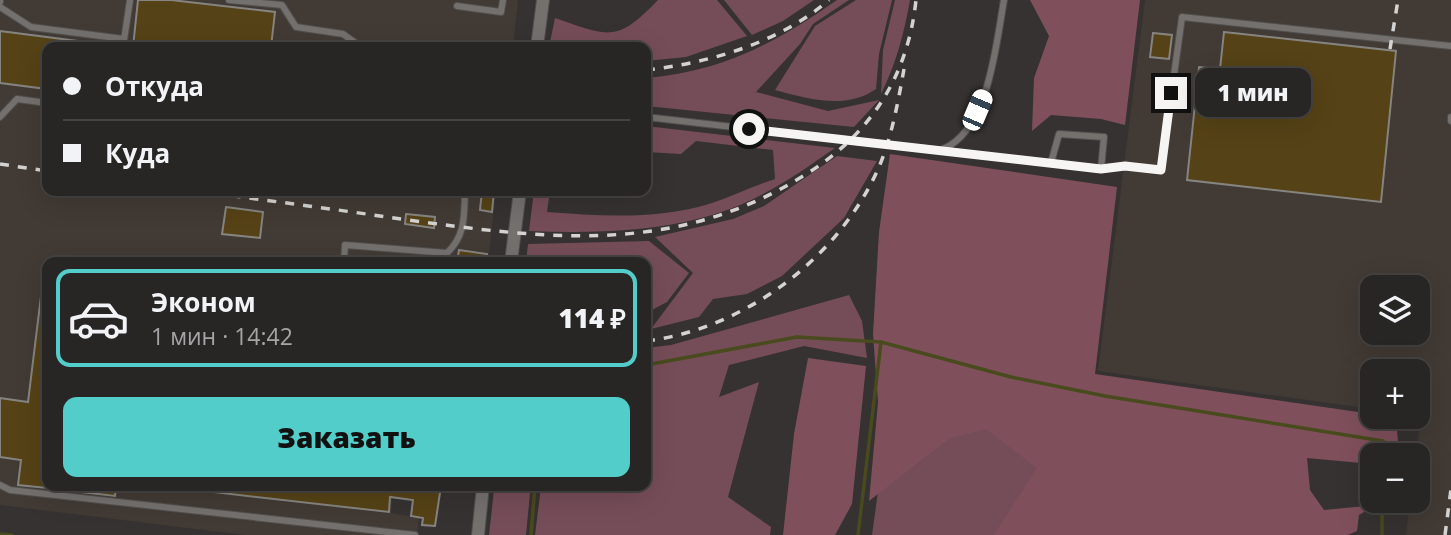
<!DOCTYPE html>
<html lang="ru">
<head>
<meta charset="utf-8">
<style>
	body { margin:0; font-family:"Open Sans",sans-serif; background:#302e2d; color:#f1f3f6; height:100vh; display:flex; flex-direction:column; font-size:26px; white-space:nowrap }
	* { box-sizing:border-box; margin:0 }
	p { font-size:23px; color:#a5a5a7 }
	.icon { flex:none; width:38px; height:38px; fill:none; stroke:currentColor; stroke-width:2; stroke-linecap:round; stroke-linejoin:round }
	.map { position:relative; flex:1; overflow:hidden }
	.panel { position:absolute; left:42px; top:257px; width:609px; height:234px; display:flex; flex-direction:column; background:#282625; border-radius:14px; box-shadow:0 7px 28px #0002,0 0 0 2px #444342 }
	.panel>* { flex:none }
	.top-card { position:absolute; left:42px; top:42px; width:609px; height:154px; border-radius:14px; box-shadow:0 7px 28px #0002,0 0 0 2px #444342; display:grid; align-content:center; height:154px; padding:0 21px; background:#282625 }
	.controls { position:absolute; left:1360px; top:275px; display:grid; gap:14px }
	.controls a { display:grid; place-items:center; width:70px; height:70px; border-radius:14px; background:#282625; box-shadow:0 7px 28px #0002,0 0 0 2px #444342; font-size:35px }
	.end { position:absolute; width:32px; height:32px; margin:-16px; border:9px solid #f6f5f3; background:#111; box-shadow:0 0 0 4px #111 }
	.from { border-radius:50% }
	.bubble { position:absolute; height:49px; border-radius:14px; background:#282625; box-shadow:0 7px 28px #0002,0 0 0 2px #444342; font-size:23px; font-weight:800; line-height:49px; text-align:center }
	.car { position:absolute; width:21px; height:42px; margin:-21px -10px; border-radius:9px; box-shadow:0 0 5px 2px #0007; background:linear-gradient(#fff 24%,#345 0 40%,#fff 0 76%,#345 0 86%,#fff 0) }
	.top-card b { display:flex; align-items:center; gap:24px; height:66px; font-size:26px }
	.top-card b+b { border-top:2px solid #444342 }
	.top-card i { width:18px; height:18px; background:#f1f3f6 }
	ul { padding:12px 0 0; list-style:none }
	li { display:flex; align-items:center; gap:21px; height:98px; margin:0 14px 10px; padding:0 7px; border:4px solid #444342; border-radius:14px }
	li div { flex:1 }
	li b { display:block; font-size:26px }
	li em { font-style:normal; font-weight:800 }
	li.active { border-color:#53cdc9 }
	li>.icon { width:63px; height:63px; stroke-width:1.5 }
	.cta { display:flex; gap:14px; margin-top:auto; padding:14px 21px }
	.cta a { flex:1; height:80px; border-radius:14px; background:#53cdc9; color:#111; font-size:28px; font-weight:800; line-height:80px; text-align:center }
	.map>svg:first-child { display:block }
	.built { fill:#423a34; fill-rule:evenodd }
	.green { fill:#754d58 }
	.forest { fill:#7f505c }
	.lines { fill:none; stroke-linecap:round; stroke-linejoin:round }
	.stream { stroke:#494a1d; stroke-width:3.5 }
	.building { fill:#554216; stroke:#858481; stroke-width:2 }
	.service-casing { stroke:#504f4d; stroke-width:8 }
	.minor-casing { stroke:#504f4d; stroke-width:14 }
	.service { stroke:#73706e; stroke-width:6 }
	.minor { stroke:#73706e; stroke-width:12 }
	.rail { stroke:#d4d3d1; stroke-width:3.5; stroke-dasharray:9 9; stroke-linecap:butt }
	.route { stroke:#f6f5f3; stroke-width:9 }
</style>
</head>
<body>
<div class="map">
<svg width="1451" height="535" viewBox="0 0 1451 535">
	<rect width="100%" height="100%" fill="#353231"/>
	<!-- built -->
	<path class="built" d="M0,0H518L513,47H47V191H496L488,262H47V486L393,487L391,513L419,518L417,535H244L0,505Z
		M1145,0H1451V535H1406L1410,501L1418,500L1416,455L1421,416L1418,415V371H1372V409L1098,371ZM1372,287H1418V332H1372Z"/>
	<!-- green -->
	<path class="green" d="M658,0H717L747,36L686,57L646,61V47H549L555,18C608,36 616,44 658,0Z
		M724,0H814L783,21L752,35Z
		M837,0H849L813,24L800,44L756,92L828,111L879,100L854,127L646,106V78C721,72 776,43 837,0Z
		M856,0H892L879,54L876,89C846,110 809,99 775,90L815,26Z
		M895,0H910C904,34 896,64 881,94L883,50Z
		M646,126L835,148C812,164 788,181 763,194C693,232 606,234 529,231L534,191H550L547,212C601,216 656,220 709,204C731,197 753,186 775,179L773,150L696,141L681,154L646,152Z
		M837,156L877,161L844,218L782,276L747,294L713,299L699,317L651,329L693,273L655,237L733,219L764,206Z
		M649,241L689,273L667,302L648,312L646,337V262H526L528,244Z
		M849,295L862,321L867,358L804,346L729,365L719,397L759,382L728,497L771,527L770,535H535L541,487L646,486V348L671,345Z
		M986,404L1291,535H872L881,470Z
		M494,490L530,493L526,535H489Z"/>
	<!-- forest -->
	<path class="forest" d="M1030,0H1140L1125,125L1101,119L1051,115L1032,131L1034,78L1049,36Z
		M890,154L1117,187L1095,374L1372,414V416L1396,417L1399,455H1372V464L1307,458L1310,490L1324,510L1376,505L1359,515L1357,531L1348,535H994L1037,468L986,429L950,438L869,501L878,402L873,334L879,232Z
		M808,358L866,366L852,504L835,535H783L794,434Z"/>
	<g class="lines">
		<!-- stream -->
		<path class="stream" d="M646,365L797,337L881,342L1011,377L1105,396L1383,441V455
			M0,534L12,535
			M531,535L535,486
			M858,535L881,342
			M1382,535V500"/>
	</g>
	<!-- building -->
	<path class="building" d="M138,0H171L275,12L271,47H133Z
		M0,31L85,42V47H47V89L0,83Z
		M1224,32L1396,51L1381,202L1187,180L1199,67L1220,69Z
		M1153,33L1172,35L1169,59L1150,57Z
		M482,191H494L492,212L480,210Z
		M226,207L263,212L260,238L222,234Z
		M406,214L435,217L434,228L405,224Z
		M459,250L487,254L486,262H457Z
		M42,288H47V488L18,485L21,460L0,457V398L28,402Z
		M64,486H116L115,496L64,490Z
		M214,486H392L414,491V486H441L435,526L422,525L423,518L411,516L413,500L390,497L389,512L213,492Z"/>
	<g class="lines">
		<defs>
			<path id="service" d="M229,0L282,5L296,27L343,34L361,47
				M0,2V0
				M457,6L501,12L503,0
				M0,7L31,27L124,39
				M123,47L130,0
				M0,117L17,99L47,103
				M646,117L1101,169L1125,166L1161,170L1182,17L1451,46
				M1451,117V121
				M943,149C989,130 996,44 1004,0
				M1051,163L1059,134L1104,137L1101,169
				M344,262L345,245L447,253C466,235 464,215 465,191
				M0,485L10,490L415,535"/>
			<path id="minor" d="M537,47L543,0
				M511,262L520,191
				M478,535L483,486"/>
		</defs>
		<!-- service casing -->
		<use href="#service" class="service-casing"/>
		<!-- minor casing -->
		<use href="#minor" class="minor-casing"/>
		<!-- service -->
		<use href="#service" class="service"/>
		<!-- minor -->
		<use href="#minor" class="minor"/>
		<!-- rail -->
		<path class="rail" d="M1390,49L1398,0
			M646,70C709,63 779,43 829,0
			M0,164L47,171
			M196,191C264,200 333,209 401,219C547,239 676,257 808,173C871,133 908,76 916,0
			M646,341C745,329 839,258 879,167C892,136 898,102 904,69
			M1445,535L1451,489"/>
	</g>
	<g class="lines">
		<!-- route -->
		<path class="route" d="M749,129L1101,169L1125,166L1161,170L1171,93"/>
	</g>
</svg>
<div class="controls">
<a><svg class="icon" aria-label="layers" viewBox="0 0 24 24"><path d="M12 4l9 5-9 5-9-5zM3 14l9 5 9-5"/></svg></a>
<a>+</a>
<a>−</a>
</div>
<i class="end from" style="left:749px;top:129px"></i>
<i class="end" style="left:1171px;top:93px"></i>
<div class="bubble" style="left:1195px;top:68px;width:116px">1 мин</div>
<i class="car" style="left:977px;top:110px;rotate:23deg"></i>
<div class="top-card">
<b><i class="from"></i>Откуда</b>
<b><i></i>Куда</b>
</div>
<section class="panel">
<ul>
<li class="active"><svg class="icon" aria-label="car" viewBox="0 0 24 24"><path d="M5 17H2v-5l4-1 3-4h7l3 4 3 1v5h-3M9 17h6M6 11h13"/><circle cx="7" cy="17" r="2"/><circle cx="17" cy="17" r="2"/></svg><div><b>Эконом</b><p>1 мин · 14:42</p></div><em>114 ₽</em></li>
</ul>
<div class="cta"><a>Заказать</a></div>
</section>
</div>
</body>
</html>
